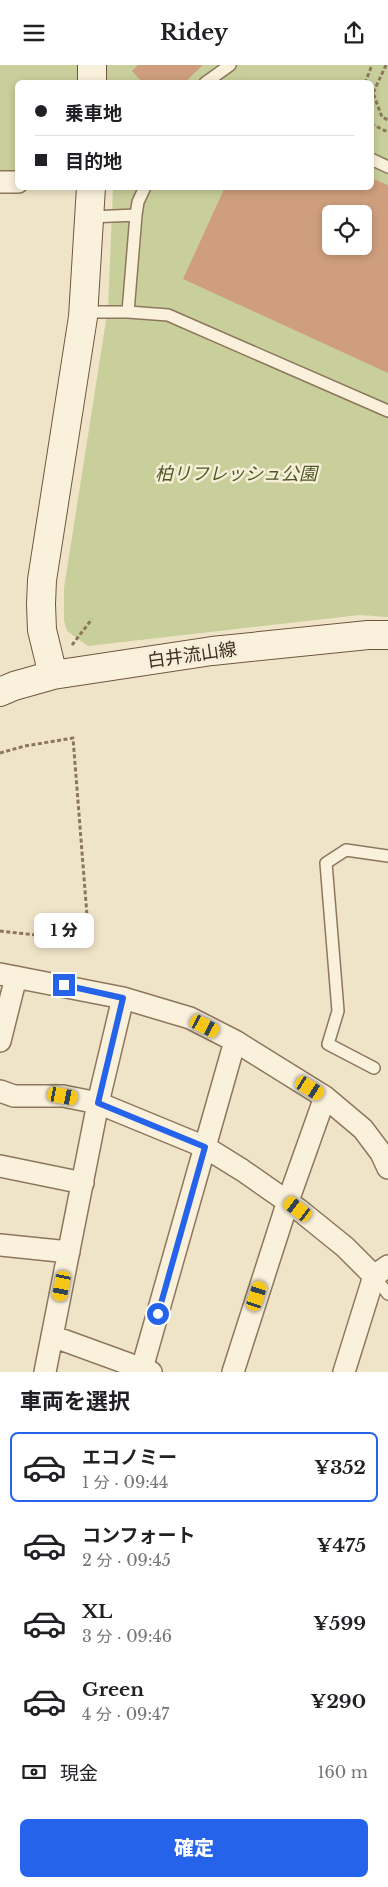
<!DOCTYPE html>
<html lang="ja">
<head>
<meta charset="utf-8">
<style>
	body { margin:0; font-family:"Libre Baskerville","Noto Sans JP",serif; background:#f6f6f6; color:#202124; height:100vh; display:flex; flex-direction:column; font-size:19px; white-space:nowrap }
	* { box-sizing:border-box; margin:0 }
	p { font-size:16px; color:#757577 }
	.icon { flex:none; width:28px; height:28px; fill:none; stroke:currentColor; stroke-width:2; stroke-linecap:round; stroke-linejoin:round }
	.map { position:relative; height:1307px; overflow:hidden }
	.drawer { display:flex; flex-direction:column; background:#fff; flex:1 }
	.drawer>* { flex:none }
	.banner { position:absolute; left:15px; top:15px; width:359px; height:110px; border-radius:8px; box-shadow:0 2px 8px #0003; display:grid; align-content:center; height:110px; padding:0 20px; background:#fff }
	.fabs { position:absolute; left:322px; top:140px; display:grid; gap:10px }
	.fabs a { display:grid; place-items:center; width:50px; height:50px; border-radius:8px; background:#fff; box-shadow:0 2px 8px #0003; font-size:25px }
	.end { position:absolute; width:22px; height:22px; margin:-11px; border:6px solid #2563eb; background:#fff; box-shadow:0 0 0 2px #fff }
	.from { border-radius:50% }
	.bubble { position:absolute; height:35px; border-radius:8px; background:#fff; box-shadow:0 2px 8px #0003; font-size:16px; font-weight:800; line-height:35px; text-align:center }
	.car { position:absolute; width:15px; height:30px; margin:-15px -8px; border-radius:6px; box-shadow:0 0 4px 1px #0007; background:linear-gradient(#f5c518 24%,#345 0 40%,#f5c518 0 76%,#345 0 86%,#f5c518 0) }
	.banner b { display:flex; align-items:center; gap:18px; height:48px; font-size:19px }
	.banner b+b { border-top:1px solid #e0e0e0 }
	.banner i { width:12px; height:12px; background:#202124 }
	ul { padding:0; list-style:none }
	li { display:flex; align-items:center; gap:15px; height:70px; margin:0 10px 8px; padding:0 10px; border:2px solid transparent; border-radius:8px }
	li div { flex:1 }
	li b { display:block; font-size:19px }
	li em { font-style:normal; font-weight:800 }
	li.current { border-color:#2563eb }
	li>.icon { width:45px; height:45px; stroke-width:1.5 }
	h2 { padding:0 20px; font-size:22px; line-height:60px }
	.pay { display:flex; align-items:center; gap:12px; height:55px; padding:0 20px; font-size:19px }
	.pay p { margin-inline-start:auto }
	.button { display:flex; gap:10px; margin-top:auto; padding:10px 20px }
	.button a { flex:1; height:58px; border-radius:8px; background:#2563eb; color:#fff; font-size:20px; font-weight:800; line-height:58px; text-align:center }
	header { display:flex; justify-content:space-between; align-items:center; height:65px; padding:0 20px; background:#fff; font-size:22px; font-weight:800 }
	.map>svg:first-child { display:block }
	.green { fill:#c9cf9b; fill-rule:evenodd }
	.building { fill:#cf9f7d; fill-rule:evenodd }
	.lines { fill:none; stroke-linecap:round; stroke-linejoin:round }
	.lane-casing { stroke:#8d765c; stroke-width:14 }
	.street-casing { stroke:#8d765c; stroke-width:24 }
	.secondary-casing { stroke:#6f573f; stroke-width:30 }
	.path { stroke:#8d765c; stroke-width:3; stroke-dasharray:4 2.5; stroke-linecap:butt }
	.lane { stroke:#faf1dc; stroke-width:11 }
	.street { stroke:#faf1dc; stroke-width:21 }
	.secondary { stroke:#faf1dc; stroke-width:28 }
	.route { stroke:#2563eb; stroke-width:6 }
	.labels { text-anchor:middle; dominant-baseline:central; stroke-width:5; stroke-linejoin:round; paint-order:stroke }
	.park-label { font-size:18px; font-style:italic; fill:#4d5a26; stroke:#f7eed8 }
	.street-label { font-size:18px; fill:#3d2e20; stroke:#f7eed8 }
</style>
</head>
<body>
<header><svg class="icon" aria-label="menu" viewBox="0 0 24 24"><path d="M4 6h16M4 12h16M4 18h16"/></svg>Ridey<svg class="icon" aria-label="share" viewBox="0 0 24 24"><path d="M12 15V3M7 8l5-5 5 5M5 13v7h14v-7"/></svg></header>
<div class="map">
<svg width="388" height="1307" viewBox="0 0 388 1307">
	<rect width="100%" height="100%" fill="#f0e4c8"/>
	<!-- green -->
	<path class="green" d="M0,0H388V552L360,550L88,581L67,566L64,556V523L108,243L113,123L371,122V18H18L17,106L0,105ZM331,149H364V181H331Z"/>
	<!-- building -->
	<path class="building" d="M138,0H203L184,18H143L132,6Z
		M371,113L388,120V308L183,214L225,122H371ZM331,149H364V181H331Z"/>
	<g class="lines">
		<defs>
			<path id="lane" d="M205,18L230,0
				M371,94L388,102
				M90,152L136,150L138,137L145,122
				M83,247H128L136,150
				M128,247L168,250L388,346
				M374,1003L328,979L338,946L326,798L346,785L388,791
				M374,1211L388,1229"/>
			<path id="street" d="M0,117H18
				M0,909L123,933L190,953L235,976L325,1032L363,1064L381,1088L388,1103
				M0,976L16,912
				M0,1026L14,1031H63L98,1038L205,1082L242,1105L298,1144L345,1182L374,1211
				M0,1101L83,1118
				M0,1180L69,1187
				M52,1271L151,1307
				M45,1307L98,1038L123,933
				M141,1307L235,976
				M233,1307L288,1136L325,1032
				M344,1307L374,1211L388,1201"/>
			<path id="secondary" d="M92,18V0
				M53,610L42,565L41,539L42,515L83,252L91,122
				M0,627L14,621L53,610L212,586L368,570H388"/>
		</defs>
		<!-- lane casing -->
		<use href="#lane" class="lane-casing"/>
		<!-- street casing -->
		<use href="#street" class="street-casing"/>
		<!-- secondary casing -->
		<use href="#secondary" class="secondary-casing"/>
		<!-- path -->
		<path class="path" d="M386,0L373,28L382,52L388,55
			M240,16L243,18
			M365,18L372,0
			M371,59L388,67
			M72,580L92,554
			M0,688L25,681L73,673L89,876L0,866"/>
		<!-- lane -->
		<use href="#lane" class="lane"/>
		<!-- street -->
		<use href="#street" class="street"/>
		<!-- secondary -->
		<use href="#secondary" class="secondary"/>
	</g>
	<g class="lines">
		<!-- route -->
		<path class="route" d="M64,920L123,933L98,1038L205,1082L158,1249"/>
	</g>
	<g class="labels">
		<!-- park labels -->
		<g class="park-label">
			<text x="236" y="409">柏リフレッシュ公園</text>
		</g>
		<!-- street labels -->
		<g class="street-label">
			<text transform="translate(192 590) rotate(-8)">白井流山線</text>
		</g>
	</g>
</svg>
<div class="fabs">
<a><svg class="icon" aria-label="locate" viewBox="0 0 24 24"><circle cx="12" cy="12" r="6"/><path d="M12 2v4M12 18v4M2 12h4M18 12h4"/></svg></a>
</div>
<i class="end from" style="left:158px;top:1249px"></i>
<i class="end" style="left:64px;top:920px"></i>
<div class="bubble" style="left:34px;top:848px;width:60px">1 分</div>
<i class="car" style="left:205px;top:961px;rotate:117deg"></i>
<i class="car" style="left:310px;top:1023px;rotate:122deg"></i>
<i class="car" style="left:63px;top:1031px;rotate:101deg"></i>
<i class="car" style="left:298px;top:1144px;rotate:307deg"></i>
<i class="car" style="left:62px;top:1221px;rotate:191deg"></i>
<i class="car" style="left:257px;top:1231px;rotate:18deg"></i>
<div class="banner">
<b><i class="from"></i>乗車地</b>
<b><i></i>目的地</b>
</div>
</div>
<section class="drawer">
<h2>車両を選択</h2>
<ul>
<li class="current"><svg class="icon" aria-label="car" viewBox="0 0 24 24"><path d="M5 17H2v-5l4-1 3-4h7l3 4 3 1v5h-3M9 17h6M6 11h13"/><circle cx="7" cy="17" r="2"/><circle cx="17" cy="17" r="2"/></svg><div><b>エコノミー</b><p>1 分 · 09:44</p></div><em>¥352</em></li>
<li><svg class="icon" aria-label="car" viewBox="0 0 24 24"><path d="M5 17H2v-5l4-1 3-4h7l3 4 3 1v5h-3M9 17h6M6 11h13"/><circle cx="7" cy="17" r="2"/><circle cx="17" cy="17" r="2"/></svg><div><b>コンフォート</b><p>2 分 · 09:45</p></div><em>¥475</em></li>
<li><svg class="icon" aria-label="car" viewBox="0 0 24 24"><path d="M5 17H2v-5l4-1 3-4h7l3 4 3 1v5h-3M9 17h6M6 11h13"/><circle cx="7" cy="17" r="2"/><circle cx="17" cy="17" r="2"/></svg><div><b>XL</b><p>3 分 · 09:46</p></div><em>¥599</em></li>
<li><svg class="icon" aria-label="car" viewBox="0 0 24 24"><path d="M5 17H2v-5l4-1 3-4h7l3 4 3 1v5h-3M9 17h6M6 11h13"/><circle cx="7" cy="17" r="2"/><circle cx="17" cy="17" r="2"/></svg><div><b>Green</b><p>4 分 · 09:47</p></div><em>¥290</em></li>
</ul>
<div class="pay"><svg class="icon" aria-label="cash" viewBox="0 0 24 24"><path d="M3 7h18v10H3z"/><circle cx="12" cy="12" r="2"/></svg>現金<p>160 m</p></div>
<div class="button"><a>確定</a></div>
</section>
</body>
</html>
